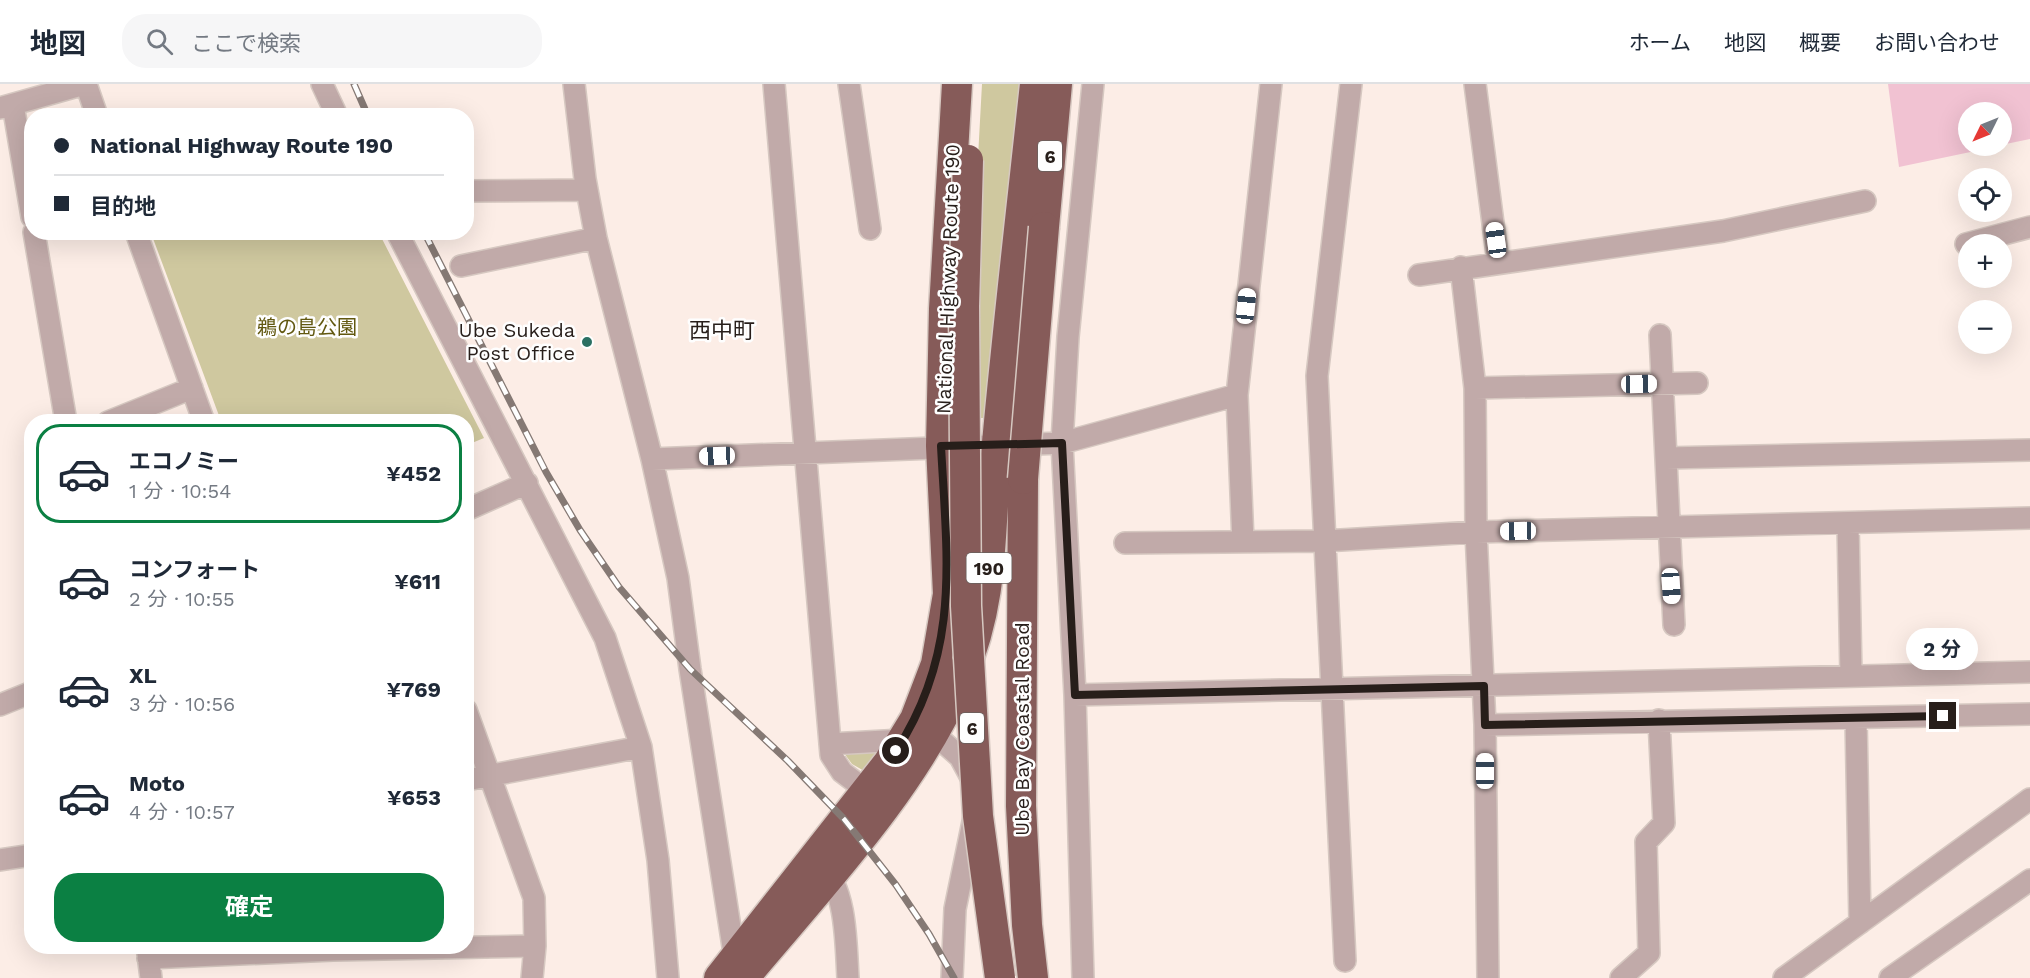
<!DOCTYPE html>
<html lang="ja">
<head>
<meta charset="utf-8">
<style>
	body { margin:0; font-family:"Work Sans","Noto Sans JP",sans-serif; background:#f6f6f7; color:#1f2937; height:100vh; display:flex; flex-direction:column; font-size:22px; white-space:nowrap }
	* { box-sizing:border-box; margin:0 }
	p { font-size:20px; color:#747a83 }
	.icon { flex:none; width:33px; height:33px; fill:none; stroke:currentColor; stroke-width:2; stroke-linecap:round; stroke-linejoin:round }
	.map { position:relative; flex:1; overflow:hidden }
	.sheet { position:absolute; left:24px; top:330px; width:450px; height:540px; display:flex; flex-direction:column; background:#fff; border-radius:24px; box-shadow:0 6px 24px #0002 }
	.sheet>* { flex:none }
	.banner { position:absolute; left:24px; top:24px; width:450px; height:132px; border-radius:24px; box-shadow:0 6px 24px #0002; display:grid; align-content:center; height:132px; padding:0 30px; background:#fff }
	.needle { width:39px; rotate:227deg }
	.tools { position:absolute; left:1958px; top:18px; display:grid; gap:12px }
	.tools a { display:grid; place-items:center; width:54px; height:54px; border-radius:50%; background:#fff; box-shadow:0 6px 24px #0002; font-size:30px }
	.end { position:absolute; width:27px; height:27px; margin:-14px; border:8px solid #271e1a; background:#fff; box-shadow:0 0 0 3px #fff }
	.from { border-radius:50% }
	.bubble { position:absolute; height:42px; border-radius:21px; background:#fff; box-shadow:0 6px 24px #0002; font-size:20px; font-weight:700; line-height:42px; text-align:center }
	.car { position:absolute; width:18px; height:36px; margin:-18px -9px; border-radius:8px; box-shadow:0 0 4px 2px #0007; background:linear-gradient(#fff 24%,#345 0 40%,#fff 0 76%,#345 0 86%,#fff 0) }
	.banner b { display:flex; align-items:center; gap:21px; height:57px; font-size:22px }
	.banner b+b { border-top:2px solid #e0e1e3 }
	.banner i { width:15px; height:15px; background:#1f2937 }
	ul { padding:10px 0 0; list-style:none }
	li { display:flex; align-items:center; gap:18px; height:99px; margin:0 12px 9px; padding:0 18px; border:3px solid transparent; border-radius:24px }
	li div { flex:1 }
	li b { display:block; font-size:22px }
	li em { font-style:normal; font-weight:700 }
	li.current { border-color:#0b8043 }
	li>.icon { width:54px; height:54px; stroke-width:1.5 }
	.cta { display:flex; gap:12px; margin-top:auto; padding:12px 30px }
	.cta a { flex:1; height:69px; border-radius:24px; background:#0b8043; color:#fff; font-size:24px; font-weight:700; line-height:69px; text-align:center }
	header { display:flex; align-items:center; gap:36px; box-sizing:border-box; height:84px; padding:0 30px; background:#fff; border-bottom:2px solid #e0e1e3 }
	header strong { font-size:28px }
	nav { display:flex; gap:33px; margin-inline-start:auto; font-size:21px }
	.search { width:420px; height:54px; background:#f6f6f7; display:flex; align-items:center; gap:15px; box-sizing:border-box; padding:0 21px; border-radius:24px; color:#747a83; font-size:22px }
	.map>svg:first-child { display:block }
	.green { fill:#cfc89f }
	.water { fill:#f1c2d2 }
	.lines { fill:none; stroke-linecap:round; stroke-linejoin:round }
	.minor-casing { stroke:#d6c8c1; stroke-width:24 }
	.highway-casing { stroke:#d6c8c1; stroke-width:33 }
	.minor { stroke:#c1aaa9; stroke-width:21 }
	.highway { stroke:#865b59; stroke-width:30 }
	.rail-casing { stroke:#857974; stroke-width:7 }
	.rail { stroke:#fefefe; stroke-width:4.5; stroke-dasharray:14; stroke-linecap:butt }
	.highway-bridge-casing { stroke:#d6c8c1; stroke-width:33; stroke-linecap:butt }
	.highway-bridge { stroke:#865b59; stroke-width:30 }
	.route { stroke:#271e1a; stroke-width:8 }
	.poi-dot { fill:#2b7063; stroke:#fefefe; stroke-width:2 }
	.labels { text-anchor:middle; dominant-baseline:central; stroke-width:5; stroke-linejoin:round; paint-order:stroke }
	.shield { fill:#fefefe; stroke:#68615e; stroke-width:1.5 }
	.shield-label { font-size:18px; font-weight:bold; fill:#271e1a }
	.street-label { font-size:20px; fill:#271e1a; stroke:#fefefe }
	.park-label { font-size:20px; fill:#625810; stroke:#fefefe }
	.poi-label { font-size:20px; fill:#271e1a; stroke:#fefefe; text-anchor:end }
	.quarter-label { font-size:22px; fill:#271e1a; stroke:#fefefe }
</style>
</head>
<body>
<header>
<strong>地図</strong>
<div class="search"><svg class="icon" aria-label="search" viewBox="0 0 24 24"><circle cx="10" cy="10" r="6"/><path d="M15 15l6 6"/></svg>ここで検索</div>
<nav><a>ホーム</a><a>地図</a><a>概要</a><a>お問い合わせ</a></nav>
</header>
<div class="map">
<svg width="2030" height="894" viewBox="0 0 2030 894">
	<rect width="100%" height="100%" fill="#fcede6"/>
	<!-- green -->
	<path class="green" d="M982,0H1025L989,334H972V184Z
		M151,149H379L484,354L467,361L466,338L221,337Z
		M882,661L866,688L852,680L844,669Z"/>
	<!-- water -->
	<path class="water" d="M1888,0H2030V55L2001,61V28H1968V62H1999L1899,83Z"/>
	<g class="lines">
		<defs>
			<path id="minor" d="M86,0L97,32
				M322,0L337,32
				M574,0L585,95L596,154L652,375L678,494L690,585L736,882
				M774,0L831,671L842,688L867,707
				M849,0L870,145
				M1475,0L1498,178
				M13,21L32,133
				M0,24L85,0
				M466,107L587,106
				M34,148L66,338
				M136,148L204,338
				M397,148L605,554L641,663L658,776L668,894
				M1966,160L2030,143
				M461,182L596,154
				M1461,183L1475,304
				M1419,191L1723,147L1865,117
				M1660,251L1674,541
				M108,338L192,304
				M1666,374L2030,366
				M652,375L1062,359L1237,311
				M466,426L527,399
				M1848,440L1851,592
				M1243,458L1237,311L1271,0
				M1125,459L1324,457L1476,448L2030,434
				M1075,611L2030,588
				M0,621L32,608
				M466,626L534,814L535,862L532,894
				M1856,635L1860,839
				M923,640L960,673L973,697
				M1485,641L2030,630
				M830,660L903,656
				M466,696L641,663
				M0,776L32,771
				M822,784C847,804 846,864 848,894
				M147,862L151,894
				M148,874L333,866L535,862
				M1345,877L1317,292L1351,0
				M952,894L955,825L974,733
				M1083,894L1075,611L1062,359L1068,253L1093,0
				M1488,894L1485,641L1476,448L1475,304L1697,299
				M1621,894L1649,869L1646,758L1664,739L1659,636
				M1784,894L2030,715
				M1890,894L2030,796"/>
			<path id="highway" d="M1044,143L1057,0
				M1023,395L1021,722L1027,841L1033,894
				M719,894L888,679L915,635L936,580L948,510L941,362L944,225L957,0
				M744,894C819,804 916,703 961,594C996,513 989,445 997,359C1008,240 1022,120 1035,0"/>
		</defs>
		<!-- minor casing -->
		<use href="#minor" class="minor-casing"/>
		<!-- highway casing -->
		<use href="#highway" class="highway-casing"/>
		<!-- minor -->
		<use href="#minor" class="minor"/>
		<!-- highway -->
		<use href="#highway" class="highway"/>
		<defs>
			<path id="rail" d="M354,0L368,32
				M424,148L546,388L580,446L619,503L690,585L788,677L844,735L896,801L929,850L954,894"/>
		</defs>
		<!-- rail casing -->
		<use href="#rail" class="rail-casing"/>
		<!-- rail -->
		<use href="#rail" class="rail"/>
		<defs>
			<path id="highway-bridge" d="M968,76L964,222L966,522L978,732L1000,894
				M1023,395L1044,143"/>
		</defs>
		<!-- highway-bridge casing -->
		<use href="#highway-bridge" class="highway-bridge-casing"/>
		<!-- highway-bridge -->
		<use href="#highway-bridge" class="highway-bridge"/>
	</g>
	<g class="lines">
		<!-- route -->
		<path class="route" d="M896,667C961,567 947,475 941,362L1062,359L1075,611L1484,602L1485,641L1943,632"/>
	</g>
	<!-- markers -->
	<circle class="poi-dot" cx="587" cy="258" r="6"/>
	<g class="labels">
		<!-- shield labels -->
		<g class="shield">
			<rect x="1038" y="57" width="24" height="30" rx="4.5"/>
			<rect x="966.5" y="469" width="45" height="30" rx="4.5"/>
			<rect x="960" y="629" width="24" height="30" rx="4.5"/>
		</g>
		<g class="shield-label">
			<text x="1050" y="72">6</text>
			<text x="989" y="484">190</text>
			<text x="972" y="644">6</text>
		</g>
		<!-- street labels -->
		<g class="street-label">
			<text transform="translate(948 195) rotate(-88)">National Highway Route 190</text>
			<text transform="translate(1022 645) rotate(-90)">Ube Bay Coastal Road</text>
		</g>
		<!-- park labels -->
		<g class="park-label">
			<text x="307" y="243">鵜の島公園</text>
		</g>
		<!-- poi labels -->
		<g class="poi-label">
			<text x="575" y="246">Ube Sukeda<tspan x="575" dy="23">Post Office</tspan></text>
		</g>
		<!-- quarter labels -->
		<g class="quarter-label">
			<text x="722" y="246">西中町</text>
		</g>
	</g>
</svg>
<div class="tools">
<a><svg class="needle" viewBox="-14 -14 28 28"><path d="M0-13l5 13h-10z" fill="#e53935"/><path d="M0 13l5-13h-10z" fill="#747a83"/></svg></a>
<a><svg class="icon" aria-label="locate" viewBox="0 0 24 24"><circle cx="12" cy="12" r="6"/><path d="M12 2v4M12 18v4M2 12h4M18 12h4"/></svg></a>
<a>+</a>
<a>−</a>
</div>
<i class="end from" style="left:896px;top:667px"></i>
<i class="end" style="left:1943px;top:632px"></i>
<div class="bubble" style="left:1906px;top:544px;width:72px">2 分</div>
<i class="car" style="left:1496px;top:156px;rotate:352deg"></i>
<i class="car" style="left:1246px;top:222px;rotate:6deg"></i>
<i class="car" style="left:1639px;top:300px;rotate:89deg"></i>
<i class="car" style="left:717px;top:372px;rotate:268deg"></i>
<i class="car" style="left:1518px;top:447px;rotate:269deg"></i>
<i class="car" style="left:1671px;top:502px;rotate:176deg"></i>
<i class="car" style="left:1485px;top:687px;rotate:0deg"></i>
<div class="banner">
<b><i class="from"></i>National Highway Route 190</b>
<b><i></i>目的地</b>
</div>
<section class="sheet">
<ul>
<li class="current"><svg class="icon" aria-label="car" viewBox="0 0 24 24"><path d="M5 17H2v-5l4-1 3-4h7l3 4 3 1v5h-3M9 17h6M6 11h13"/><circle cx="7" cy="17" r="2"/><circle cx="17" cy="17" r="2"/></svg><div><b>エコノミー</b><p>1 分 · 10:54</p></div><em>¥452</em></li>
<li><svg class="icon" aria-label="car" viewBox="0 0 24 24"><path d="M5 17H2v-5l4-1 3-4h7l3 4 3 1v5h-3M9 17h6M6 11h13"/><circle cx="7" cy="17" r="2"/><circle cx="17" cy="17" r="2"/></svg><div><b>コンフォート</b><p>2 分 · 10:55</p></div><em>¥611</em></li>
<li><svg class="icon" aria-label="car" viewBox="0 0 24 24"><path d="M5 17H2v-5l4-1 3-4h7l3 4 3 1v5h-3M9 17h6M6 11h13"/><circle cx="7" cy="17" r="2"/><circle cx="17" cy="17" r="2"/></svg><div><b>XL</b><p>3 分 · 10:56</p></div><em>¥769</em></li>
<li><svg class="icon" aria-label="car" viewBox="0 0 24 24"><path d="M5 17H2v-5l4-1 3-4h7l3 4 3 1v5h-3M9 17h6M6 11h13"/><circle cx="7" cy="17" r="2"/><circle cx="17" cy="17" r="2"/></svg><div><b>Moto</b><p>4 分 · 10:57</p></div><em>¥653</em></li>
</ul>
<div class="cta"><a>確定</a></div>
</section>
</div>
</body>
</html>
